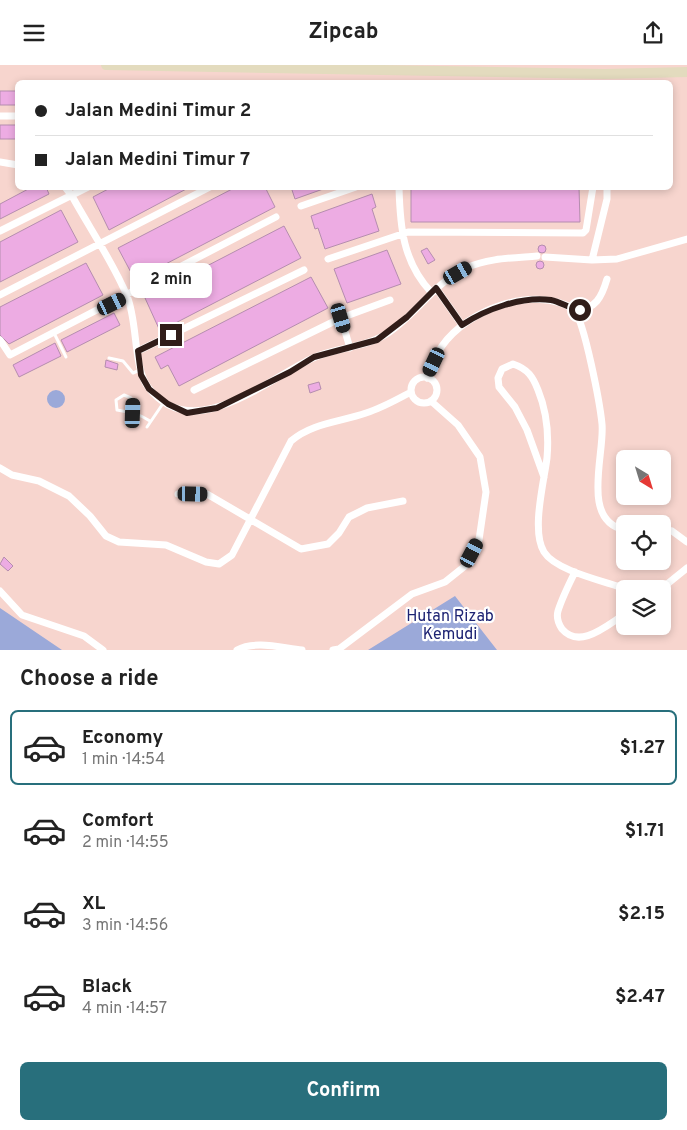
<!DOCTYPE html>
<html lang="en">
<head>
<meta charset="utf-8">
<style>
	body { margin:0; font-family:Overpass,sans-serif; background:#f6f6f6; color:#222; height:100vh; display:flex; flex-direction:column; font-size:19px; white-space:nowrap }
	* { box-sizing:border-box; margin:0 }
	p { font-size:16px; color:#767676 }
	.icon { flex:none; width:28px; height:28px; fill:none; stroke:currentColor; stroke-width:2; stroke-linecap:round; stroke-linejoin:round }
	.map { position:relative; height:585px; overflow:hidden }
	.side { display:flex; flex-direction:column; background:#fff; flex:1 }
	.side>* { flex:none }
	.hud { position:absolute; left:15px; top:15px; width:658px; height:110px; border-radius:8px; box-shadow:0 2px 8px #0003; display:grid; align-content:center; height:110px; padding:0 20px; background:#fff }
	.needle { width:32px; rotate:142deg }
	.controls { position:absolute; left:616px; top:385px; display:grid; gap:10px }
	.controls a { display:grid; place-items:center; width:55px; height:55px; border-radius:8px; background:#fff; box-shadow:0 2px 8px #0003; font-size:25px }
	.end { position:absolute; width:22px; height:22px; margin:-11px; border:6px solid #311d19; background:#fff; box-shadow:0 0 0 2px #fff }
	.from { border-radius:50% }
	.bubble { position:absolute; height:35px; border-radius:8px; background:#fff; box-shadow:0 2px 8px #0003; font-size:16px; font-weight:700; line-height:35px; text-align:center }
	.car { position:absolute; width:15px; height:30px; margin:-15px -8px; border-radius:6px; box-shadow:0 0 4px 1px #0007; background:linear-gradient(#222 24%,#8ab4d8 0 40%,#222 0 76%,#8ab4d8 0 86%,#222 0) }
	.hud b { display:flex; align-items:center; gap:18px; height:48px; font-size:19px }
	.hud b+b { border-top:1px solid #e0e0e0 }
	.hud i { width:12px; height:12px; background:#222 }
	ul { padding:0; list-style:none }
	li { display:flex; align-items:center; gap:15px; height:75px; margin:0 10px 8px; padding:0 10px; border:2px solid transparent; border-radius:8px }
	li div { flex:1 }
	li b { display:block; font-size:19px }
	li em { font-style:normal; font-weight:700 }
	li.active { border-color:#286f7c }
	li>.icon { width:45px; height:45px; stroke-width:1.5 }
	h2 { padding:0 20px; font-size:22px; line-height:60px }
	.action { display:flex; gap:10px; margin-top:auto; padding:10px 20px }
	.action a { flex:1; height:58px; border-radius:8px; background:#286f7c; color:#fff; font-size:20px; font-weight:700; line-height:58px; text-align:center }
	header { display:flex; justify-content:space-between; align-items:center; height:65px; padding:0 20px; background:#fff; font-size:22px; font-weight:700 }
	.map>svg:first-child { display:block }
	.green { fill:#9ba9d9 }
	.building { fill:#edace3; stroke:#b58daf }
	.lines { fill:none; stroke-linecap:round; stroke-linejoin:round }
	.lane { stroke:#fff; stroke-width:3 }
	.street { stroke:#fff; stroke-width:7 }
	.secondary { stroke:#e3dbbe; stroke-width:10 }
	.route { stroke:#311d19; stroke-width:6 }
	.labels { text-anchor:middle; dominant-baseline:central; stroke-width:4.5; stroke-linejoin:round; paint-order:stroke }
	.park-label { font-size:16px; fill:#1d2373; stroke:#fff }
</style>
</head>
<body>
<header><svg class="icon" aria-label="menu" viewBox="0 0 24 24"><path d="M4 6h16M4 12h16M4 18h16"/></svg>Zipcab<svg class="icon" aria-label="share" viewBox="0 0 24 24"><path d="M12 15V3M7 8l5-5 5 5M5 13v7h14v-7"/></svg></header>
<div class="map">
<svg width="687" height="585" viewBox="0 0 687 585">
	<rect width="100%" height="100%" fill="#f7d5ce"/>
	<!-- green -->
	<path class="green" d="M47 334a9 9 0 1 1 18 0a9 9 0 1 1-18 0Z
		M455,531L497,585H368Z
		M0,543L62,585H0Z"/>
	<!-- building -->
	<path class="building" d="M0,26H18V40H0Z
		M0,60H18V74H0Z
		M32,122H46L49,129L0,154V139Z
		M112,122H190L109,165L93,132Z
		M236,122H265L275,142L135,215L118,183Z
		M291,122H326V123L295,134Z
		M411,122H579L580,157H411Z
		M372,129L376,142L372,144L379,166L325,184L318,163L315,164L311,151Z
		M61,145L78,177L0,217V177Z
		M284,161L301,193L160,266L145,233Z
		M538 184a4 4 0 1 1 8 0a4 4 0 1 1-8 0Z
		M427,183L435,195L428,199L421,186Z
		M387,185L401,219L347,238L334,204Z
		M536 200a4 4 0 1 1 8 0a4 4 0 1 1-8 0Z
		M86,198L103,230L9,279L0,270V242Z
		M311,212L328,243L179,321L168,300L161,304L155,292Z
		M114,248L120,260L67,287L61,275Z
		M55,278L61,291L19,312L13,300Z
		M106,295L118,299L117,305L105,302Z
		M319,317L321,324L310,328L308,320Z
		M4,492L13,501L8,506L0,499Z"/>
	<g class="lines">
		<!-- lane -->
		<path class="lane" d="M54,268L66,292
			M109,293L123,296L133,308L140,305
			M133,348L131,333L124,330L116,335L117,345C130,347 140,349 150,356
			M147,362L164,337"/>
		<!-- street -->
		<path class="street" d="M0,51H18
			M0,97L18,100
			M65,122L72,131C89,162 114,199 127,231C138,257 133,302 148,322C192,381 266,315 313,293C337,282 365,283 388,268C417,249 434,218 466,203C488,193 513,193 537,191
			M399,122C400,162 403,197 431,227
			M301,141L356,122
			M0,166L88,122
			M545,192L592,195L617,194L687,174
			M328,194L408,167L583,168L586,165L593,122
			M592,195L607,134V122
			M436,223L462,260
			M0,230L210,122
			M574,244C596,246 602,231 607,214
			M341,253L350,283
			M0,275L10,290L276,152
			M138,286L304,205
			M411 325a13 13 0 1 1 26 0a13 13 0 1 1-26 0Z
			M427,313C432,303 436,290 442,281C468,244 534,220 574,244C585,259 600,339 602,359C605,389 580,456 625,465
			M194,325L341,253L390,235
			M0,403L12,410L39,416L69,431L90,451L106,471L119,477L166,480L206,497L219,499L232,490L291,376C312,358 340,357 366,348C382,343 396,335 411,327
			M544,412L527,365L515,342L499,322L498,313L502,304L513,299C528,304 533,312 538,325C547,347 549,370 547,393C544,417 531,466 544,487C556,506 604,516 626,524
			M178,429H207L301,484L328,479L339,468L349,452L367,443L403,436
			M662,464L672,466L687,477
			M575,507C569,519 562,533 558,546C556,553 558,558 562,564C580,585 607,560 625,549
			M661,524L687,503
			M0,526L22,550L84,571L103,585
			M237,585C255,575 282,583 302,585
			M333,585L339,584L412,529L445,517L465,501L479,475L486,427L480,392L458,360L431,336"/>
		<!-- secondary -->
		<path class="secondary" d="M106,0L605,9L687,7"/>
	</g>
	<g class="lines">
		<!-- route -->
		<path class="route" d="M171,270L138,286L141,310L149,324L168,339L187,348L217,343L290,307L314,292L377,275L407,252L436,223L462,260C486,244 522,231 551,235C561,237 570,244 580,245"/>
	</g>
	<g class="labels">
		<!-- park labels -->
		<g class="park-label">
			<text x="450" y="552">Hutan Rizab<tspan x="450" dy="18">Kemudi</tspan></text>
		</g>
	</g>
</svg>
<div class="controls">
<a><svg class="needle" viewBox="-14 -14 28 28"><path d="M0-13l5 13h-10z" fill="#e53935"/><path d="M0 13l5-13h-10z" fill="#767676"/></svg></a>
<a><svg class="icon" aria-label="locate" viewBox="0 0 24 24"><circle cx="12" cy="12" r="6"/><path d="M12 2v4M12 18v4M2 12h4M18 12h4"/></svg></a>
<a><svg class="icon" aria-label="layers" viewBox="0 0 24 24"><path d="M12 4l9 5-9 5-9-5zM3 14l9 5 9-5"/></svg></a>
</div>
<i class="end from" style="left:580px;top:245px"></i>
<i class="end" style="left:171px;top:270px"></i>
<div class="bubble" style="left:130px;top:198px;width:82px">2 min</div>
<i class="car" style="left:458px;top:208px;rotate:60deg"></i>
<i class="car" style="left:112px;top:239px;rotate:64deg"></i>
<i class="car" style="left:341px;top:253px;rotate:163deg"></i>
<i class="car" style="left:434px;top:297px;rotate:205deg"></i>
<i class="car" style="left:133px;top:348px;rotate:2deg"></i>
<i class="car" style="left:193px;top:429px;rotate:91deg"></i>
<i class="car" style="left:472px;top:488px;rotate:28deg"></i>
<div class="hud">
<b><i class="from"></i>Jalan Medini Timur 2</b>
<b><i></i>Jalan Medini Timur 7</b>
</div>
</div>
<section class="side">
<h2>Choose a ride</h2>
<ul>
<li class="active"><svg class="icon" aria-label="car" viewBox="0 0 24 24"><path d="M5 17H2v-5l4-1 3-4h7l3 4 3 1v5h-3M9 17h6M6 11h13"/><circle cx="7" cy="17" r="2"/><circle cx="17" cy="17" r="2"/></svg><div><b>Economy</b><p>1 min · 14:54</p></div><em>$1.27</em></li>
<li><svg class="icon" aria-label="car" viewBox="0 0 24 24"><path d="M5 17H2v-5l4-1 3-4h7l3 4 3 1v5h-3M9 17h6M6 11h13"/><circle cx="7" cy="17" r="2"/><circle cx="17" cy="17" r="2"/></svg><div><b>Comfort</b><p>2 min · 14:55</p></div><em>$1.71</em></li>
<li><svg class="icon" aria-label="car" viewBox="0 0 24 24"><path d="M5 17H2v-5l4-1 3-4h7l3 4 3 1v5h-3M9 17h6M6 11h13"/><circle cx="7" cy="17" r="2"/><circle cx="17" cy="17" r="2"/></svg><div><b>XL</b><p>3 min · 14:56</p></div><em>$2.15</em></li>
<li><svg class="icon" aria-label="car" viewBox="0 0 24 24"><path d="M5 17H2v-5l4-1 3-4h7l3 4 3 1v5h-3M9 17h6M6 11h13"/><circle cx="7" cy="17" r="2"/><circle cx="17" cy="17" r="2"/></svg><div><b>Black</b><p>4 min · 14:57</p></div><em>$2.47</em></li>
</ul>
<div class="action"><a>Confirm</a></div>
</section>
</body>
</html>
